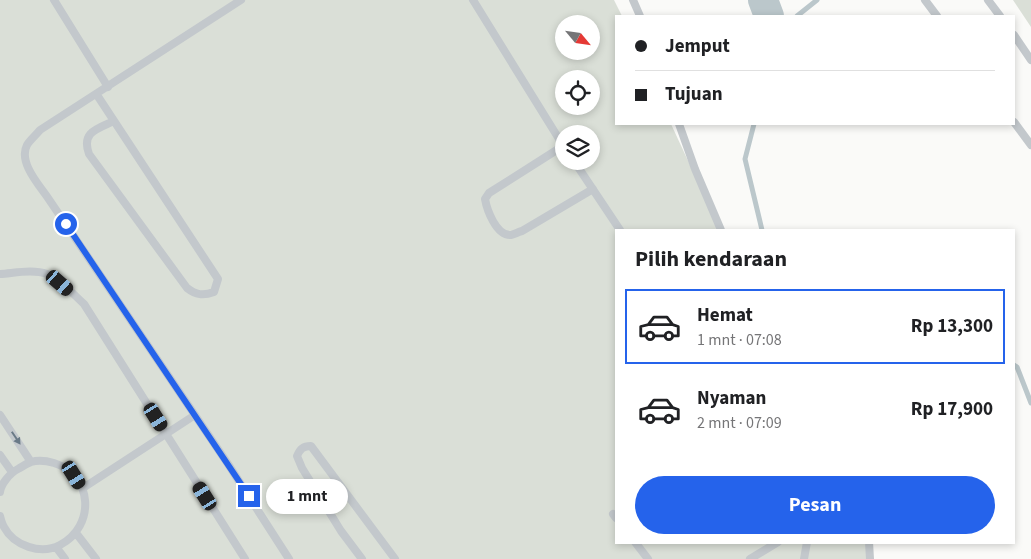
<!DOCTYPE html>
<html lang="id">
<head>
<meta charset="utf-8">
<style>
	body { margin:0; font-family:"Source Sans 3",sans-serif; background:#f6f6f6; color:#202124; height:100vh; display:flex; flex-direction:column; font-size:19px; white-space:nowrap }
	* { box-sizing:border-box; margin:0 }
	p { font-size:16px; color:#757577 }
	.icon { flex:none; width:28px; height:28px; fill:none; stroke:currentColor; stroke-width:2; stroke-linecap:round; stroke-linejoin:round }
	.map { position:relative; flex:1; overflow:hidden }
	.drawer { position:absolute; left:615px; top:229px; width:400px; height:315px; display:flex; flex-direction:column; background:#fff; border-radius:0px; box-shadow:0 2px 8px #0003 }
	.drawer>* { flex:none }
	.top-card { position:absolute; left:615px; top:15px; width:400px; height:110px; border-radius:0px; box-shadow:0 2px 8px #0003; display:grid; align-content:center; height:110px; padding:0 20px; background:#fff }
	.needle { width:32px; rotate:119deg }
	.tools { position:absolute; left:555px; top:15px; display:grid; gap:10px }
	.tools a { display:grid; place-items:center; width:45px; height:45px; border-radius:50%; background:#fff; box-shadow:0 2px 8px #0003; font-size:25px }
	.end { position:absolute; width:22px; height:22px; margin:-11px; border:6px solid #2563eb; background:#fff; box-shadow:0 0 0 2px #fff }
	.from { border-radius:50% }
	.bubble { position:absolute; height:35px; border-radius:18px; background:#fff; box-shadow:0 2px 8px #0003; font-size:16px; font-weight:700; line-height:35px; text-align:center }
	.car { position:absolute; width:15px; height:30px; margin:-15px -8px; border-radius:6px; box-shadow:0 0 4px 1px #0007; background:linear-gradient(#222 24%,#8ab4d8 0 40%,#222 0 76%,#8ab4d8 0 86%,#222 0) }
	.top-card b { display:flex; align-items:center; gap:18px; height:48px; font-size:19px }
	.top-card b+b { border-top:1px solid #e0e0e0 }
	.top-card i { width:12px; height:12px; background:#202124 }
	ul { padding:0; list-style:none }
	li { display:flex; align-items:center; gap:15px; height:75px; margin:0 10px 8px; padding:0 10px; border:2px solid transparent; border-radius:0px }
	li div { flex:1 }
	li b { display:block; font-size:19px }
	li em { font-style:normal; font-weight:700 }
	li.selected { border-color:#2563eb }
	li>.icon { width:45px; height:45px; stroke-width:1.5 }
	h2 { padding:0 20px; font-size:22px; line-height:60px }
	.button { display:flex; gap:10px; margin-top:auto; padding:10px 20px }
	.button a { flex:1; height:58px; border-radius:30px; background:#2563eb; color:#fff; font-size:20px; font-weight:700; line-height:58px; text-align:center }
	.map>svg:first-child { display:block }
	.green { fill:#dadfd7; fill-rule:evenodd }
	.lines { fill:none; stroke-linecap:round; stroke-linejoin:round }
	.stream { stroke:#bbc7cb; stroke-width:5 }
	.river { stroke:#bbc7cb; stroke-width:30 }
	.lane { stroke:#c3c8cc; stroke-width:8 }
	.oneway { fill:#6a7a87 }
	.route { stroke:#2563eb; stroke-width:6 }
</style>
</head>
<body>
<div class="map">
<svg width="1031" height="559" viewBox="0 0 1031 559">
	<rect width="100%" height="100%" fill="#fafaf8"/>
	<!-- green -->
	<path class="green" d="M0,0H614L622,16H616V124H671L720,230H616V542L865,543L872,559H0ZM564,24H591V51H564ZM564,79H591V106H564ZM564,134H591V161H564Z
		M1013,0H1031V27Z"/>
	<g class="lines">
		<!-- stream -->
		<path class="stream" d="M797,16L817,0
			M754,124L745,159L762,230
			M1014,365L1017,367L1031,403"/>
		<!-- river -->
		<path class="river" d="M763,0L769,16"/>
		<!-- lane -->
		<path class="lane" d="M54,0L108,87
			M241,0L40,130C36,135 30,140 27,145C18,162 39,185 48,198L228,464L289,559
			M473,0L564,147
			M633,0L640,16
			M925,0L937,16
			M988,0L1000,16
			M1014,35L1031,60
			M97,95L218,279L214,292C203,296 196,295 187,288L89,154C81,132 97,129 114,121
			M1014,122L1031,145
			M679,124L695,169L721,230
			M563,146L489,193L485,199C487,210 496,235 510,235C513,235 518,232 522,231L593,189
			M574,161L620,230
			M0,274C15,273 33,269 47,274C61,280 73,294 84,304L245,559
			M0,415L31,462
			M0,455L12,472
			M83,488L195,415
			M0,492C1,484 10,473 18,469C22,467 27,463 31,462C38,460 47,461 54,463C93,475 96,526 60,545C41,555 14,546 4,527C2,524 1,520 0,516
			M613,514L616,518
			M76,533L96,559
			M635,542L648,559
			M869,542L870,559
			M56,547L65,559
			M362,559L341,531L302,468L297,456C300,449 303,446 311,446L395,559
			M750,559L778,542
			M804,559L807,542"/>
	</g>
	<!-- one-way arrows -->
	<defs><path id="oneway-solid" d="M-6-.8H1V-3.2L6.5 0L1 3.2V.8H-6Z" transform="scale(1.25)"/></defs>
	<use class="oneway" href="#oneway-solid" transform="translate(16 438) rotate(56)"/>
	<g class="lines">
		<!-- route -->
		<path class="route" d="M66,224L249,496"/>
	</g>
</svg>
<div class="tools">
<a><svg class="needle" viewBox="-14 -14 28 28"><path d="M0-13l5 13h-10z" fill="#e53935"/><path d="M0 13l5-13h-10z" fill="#757577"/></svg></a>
<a><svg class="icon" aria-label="locate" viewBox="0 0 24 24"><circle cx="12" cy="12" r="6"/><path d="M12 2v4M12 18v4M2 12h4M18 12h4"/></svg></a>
<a><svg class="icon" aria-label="layers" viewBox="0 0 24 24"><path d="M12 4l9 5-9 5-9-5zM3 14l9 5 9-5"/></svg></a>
</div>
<i class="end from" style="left:66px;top:224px"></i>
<i class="end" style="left:249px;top:496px"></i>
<div class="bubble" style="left:266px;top:479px;width:82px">1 mnt</div>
<i class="car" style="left:60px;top:283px;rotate:131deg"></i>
<i class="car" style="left:156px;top:417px;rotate:148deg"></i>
<i class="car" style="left:74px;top:475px;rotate:148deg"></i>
<i class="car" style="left:205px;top:496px;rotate:328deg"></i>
<div class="top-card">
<b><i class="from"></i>Jemput</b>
<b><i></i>Tujuan</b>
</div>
<section class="drawer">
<h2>Pilih kendaraan</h2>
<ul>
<li class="selected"><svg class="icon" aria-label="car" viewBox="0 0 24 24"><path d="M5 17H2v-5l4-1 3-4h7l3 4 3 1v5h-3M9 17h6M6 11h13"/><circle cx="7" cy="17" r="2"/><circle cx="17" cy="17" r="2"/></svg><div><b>Hemat</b><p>1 mnt · 07:08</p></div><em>Rp 13,300</em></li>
<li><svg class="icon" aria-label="car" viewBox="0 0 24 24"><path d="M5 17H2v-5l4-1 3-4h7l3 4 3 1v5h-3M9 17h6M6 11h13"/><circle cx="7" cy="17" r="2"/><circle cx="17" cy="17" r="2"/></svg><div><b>Nyaman</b><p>2 mnt · 07:09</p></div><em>Rp 17,900</em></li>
</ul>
<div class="button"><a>Pesan</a></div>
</section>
</div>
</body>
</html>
